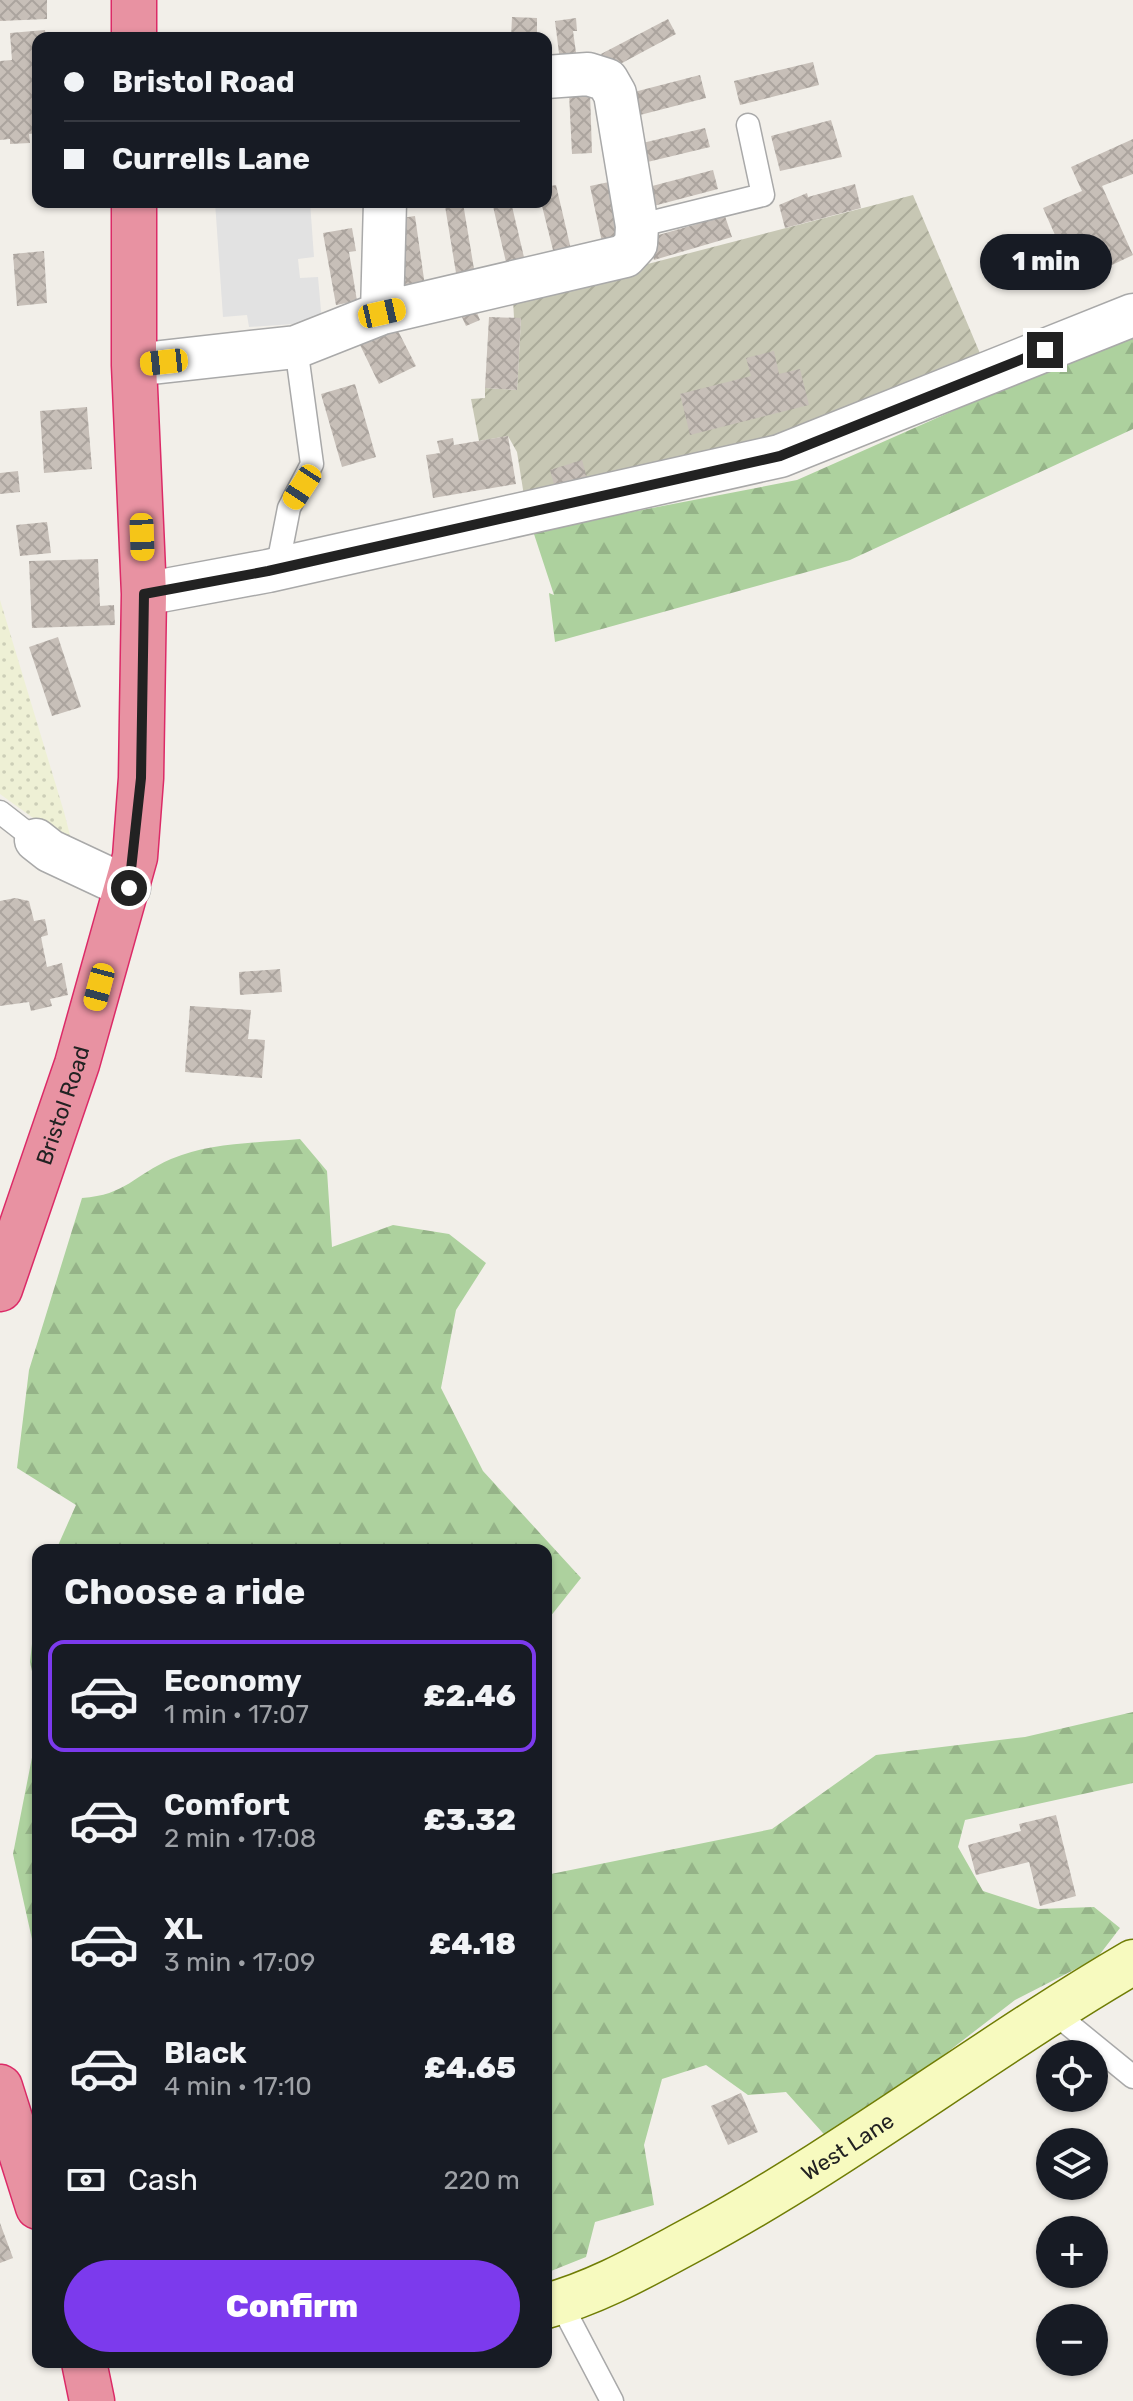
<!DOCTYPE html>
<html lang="en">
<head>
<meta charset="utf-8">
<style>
	body { margin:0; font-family:Rubik,sans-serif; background:#20242c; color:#f1f3f6; height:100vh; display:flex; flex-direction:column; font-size:30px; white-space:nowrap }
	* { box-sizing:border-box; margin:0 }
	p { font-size:26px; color:#9ea1a6 }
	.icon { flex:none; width:44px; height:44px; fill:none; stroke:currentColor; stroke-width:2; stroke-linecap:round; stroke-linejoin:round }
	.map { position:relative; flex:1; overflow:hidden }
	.side { position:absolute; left:32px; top:1544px; width:520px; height:824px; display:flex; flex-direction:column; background:#171b24; border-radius:16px; box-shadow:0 2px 6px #0004 }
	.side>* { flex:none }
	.top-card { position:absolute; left:32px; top:32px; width:520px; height:176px; border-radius:16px; box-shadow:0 2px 6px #0004; display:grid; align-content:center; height:176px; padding:0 32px; background:#171b24 }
	.controls { position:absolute; left:1036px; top:2040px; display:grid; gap:16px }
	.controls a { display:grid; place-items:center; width:72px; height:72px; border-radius:50%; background:#171b24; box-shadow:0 2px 6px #0004; font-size:40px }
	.end { position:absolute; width:36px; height:36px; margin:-18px; border:10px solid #222; background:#fff; box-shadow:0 0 0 4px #fff }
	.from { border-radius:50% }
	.bubble { position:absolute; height:56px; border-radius:28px; background:#171b24; box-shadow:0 2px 6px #0004; font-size:26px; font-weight:800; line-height:56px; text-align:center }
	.car { position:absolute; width:24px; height:48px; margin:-24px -12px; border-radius:10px; box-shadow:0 0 6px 2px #0007; background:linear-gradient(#f5c518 24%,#345 0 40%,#f5c518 0 76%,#345 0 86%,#f5c518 0) }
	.top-card b { display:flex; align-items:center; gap:28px; height:76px; font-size:30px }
	.top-card b+b { border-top:2px solid #363941 }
	.top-card i { width:20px; height:20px; background:#f1f3f6 }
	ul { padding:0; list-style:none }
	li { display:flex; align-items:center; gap:24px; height:112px; margin:0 16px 12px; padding:0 16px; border:4px solid transparent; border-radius:16px }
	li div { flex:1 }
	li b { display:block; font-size:30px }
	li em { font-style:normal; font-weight:800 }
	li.current { border-color:#7c3aed }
	li>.icon { width:72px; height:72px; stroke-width:1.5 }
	h2 { padding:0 32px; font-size:36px; line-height:96px }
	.pay { display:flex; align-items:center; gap:20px; height:88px; padding:0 32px; font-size:30px }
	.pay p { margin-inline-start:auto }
	.cta { display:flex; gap:16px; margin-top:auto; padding:16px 32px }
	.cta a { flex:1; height:92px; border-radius:48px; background:#7c3aed; color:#fff; font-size:32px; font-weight:800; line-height:92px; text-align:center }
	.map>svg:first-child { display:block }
	.construction { fill:url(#construction-furrows) }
	.farmland { fill:url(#farmland-dots) }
	.forest { fill:url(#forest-firs) }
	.parking { fill:#e2e2e2 }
	.building { fill:url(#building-cross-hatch) }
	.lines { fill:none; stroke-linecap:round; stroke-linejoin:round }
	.lane-casing { stroke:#a9a9a9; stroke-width:25 }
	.street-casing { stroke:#a9a9a9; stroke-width:45 }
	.secondary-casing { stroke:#707d05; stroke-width:47 }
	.highway-casing { stroke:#dc2a67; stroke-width:47 }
	.lane { stroke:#fff; stroke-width:22 }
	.street { stroke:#fff; stroke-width:42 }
	.secondary { stroke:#f7fabf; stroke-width:44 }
	.highway { stroke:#e892a2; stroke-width:44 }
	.route { stroke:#222; stroke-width:10 }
	.labels { text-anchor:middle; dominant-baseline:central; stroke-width:6; stroke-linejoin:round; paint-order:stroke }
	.street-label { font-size:22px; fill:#222; stroke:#fff }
</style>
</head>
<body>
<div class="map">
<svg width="1133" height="2401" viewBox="0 0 1133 2401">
	<defs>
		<pattern id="construction-furrows" width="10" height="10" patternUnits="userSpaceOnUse" patternTransform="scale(2)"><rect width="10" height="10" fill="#c7c7b4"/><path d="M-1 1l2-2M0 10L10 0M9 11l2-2" fill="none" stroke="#abab9a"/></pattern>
		<pattern id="farmland-dots" width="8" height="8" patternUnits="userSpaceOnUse" patternTransform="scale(2)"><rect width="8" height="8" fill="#eef0d5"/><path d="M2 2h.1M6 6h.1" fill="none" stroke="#ccceb7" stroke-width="1.8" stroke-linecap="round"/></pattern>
		<pattern id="forest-firs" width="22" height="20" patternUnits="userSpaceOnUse" patternTransform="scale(2)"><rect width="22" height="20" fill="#add19e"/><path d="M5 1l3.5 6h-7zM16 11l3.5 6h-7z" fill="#95b388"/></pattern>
		<pattern id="building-cross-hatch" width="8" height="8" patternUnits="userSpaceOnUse" patternTransform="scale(2)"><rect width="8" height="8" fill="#c7bfb8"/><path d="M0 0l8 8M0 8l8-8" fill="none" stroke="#aba49e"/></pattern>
	</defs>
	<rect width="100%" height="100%" fill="#f2efe9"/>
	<!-- construction -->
	<path class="construction" d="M913,195L982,358L766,448L525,502L517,452L508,436L479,441L471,399L485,398V388L517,390L521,319L514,318L513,299Z"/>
	<!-- farmland -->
	<path class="farmland" d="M0,600L64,812L73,847L0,794Z"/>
	<!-- forest -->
	<path class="forest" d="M1133,331V429L850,560L555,642L549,593L554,595L533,531L797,480Z
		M300,1139L327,1171L332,1247L393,1225L449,1234L486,1263L456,1310L441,1388L483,1471L581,1578L546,1622V1550H56L76,1505L17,1468L29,1370L82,1198C126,1195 134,1175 171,1159C211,1142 258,1143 300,1139Z
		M38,1589V1699L30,1662Z
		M1133,1712V1783L965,1820L958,1847L983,1891L1038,1909L1094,1907L1120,1928L1097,1958L1015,2000L831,2142L786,2092L748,2095L706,2065L662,2079L644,2145L654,2205L595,2222L586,2257L546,2273V1875L772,1829L876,1755L1025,1737Z
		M38,1727V1966L13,1854Z"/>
	<!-- parking -->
	<path class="parking" d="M215,202H310L314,257L298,259L300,278L318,277L322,322L249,327L247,315L223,317Z"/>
	<!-- building -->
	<path class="building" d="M0,0H47V19L0,21Z
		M512,17L537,18V38H511Z
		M576,18L577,31H573L578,67L561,69L555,21Z
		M668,19L676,34L609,70L601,54Z
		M45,30L46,38H38V133L29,134L30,143L10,144V139L0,140V61L12,60L10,33Z
		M813,62L819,85L740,105L734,81Z
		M700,75L706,98L640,115L634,92Z
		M590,92L592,153L572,154L569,93Z
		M831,120L842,157L780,171L771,136Z
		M705,128L710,147L635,165L630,146Z
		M1133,139V174L1102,186L1133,255L1076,282L1043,208L1082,191L1071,167Z
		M713,170L718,189L642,209L637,190Z
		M609,182L621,238L602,242L590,186Z
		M855,184L861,208L785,228L779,205L807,193L808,197Z
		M556,185L573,258L556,262L541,202H546V187Z
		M492,202H511L527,270L509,275Z
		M463,203L476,281L458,285L445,206Z
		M415,216L426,293L405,297L394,219Z
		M725,216L732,237L654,260L648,238Z
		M352,228L356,251L349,252L357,301L336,305L323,233Z
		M44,251L47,303L17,306L13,254Z
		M475,308L480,320L466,326L461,315Z
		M489,317L521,318L517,390L485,388Z
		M396,327L416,366L379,384L360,345Z
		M774,351L779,374L800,369L809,405L690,435L680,394L751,376L746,358Z
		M355,384L376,457L342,467L321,394Z
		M87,407L92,469L44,473L40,411Z
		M508,436L516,484L433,498L426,455L440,453L437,441L453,438L454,445Z
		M582,460L587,478L555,488L550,470Z
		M18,471L20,492L0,494V473Z
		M47,522L51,553L20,556L16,525Z
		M98,559L100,606L114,605L115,625L32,628L29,561Z
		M58,637L81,707L52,716L29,647Z
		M15,898L29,901L34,921L45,919L48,935L41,937L47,967L62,963L68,995L50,999L52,1006L31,1011L29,1002L0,1006V901Z
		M280,969L282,992L240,995L239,972Z
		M190,1006L251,1010L248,1039L265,1040L262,1078L185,1072Z
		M1056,1815L1076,1896L1040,1906L1029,1862L976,1875L968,1845L1021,1831L1019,1824Z
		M741,2093L758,2132L728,2145L711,2106Z
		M0,2223L13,2258L0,2263Z"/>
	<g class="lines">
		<defs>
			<path id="lane" d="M637,226L763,195L748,125
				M268,571L280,554L289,508L312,464L296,347
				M0,812L36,840
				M1051,2010L1133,2077
				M560,2302L612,2401"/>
			<path id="street" d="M382,313L385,202
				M134,365L296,347L382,313L625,256L636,244L637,226L615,94L607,80L588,74L546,77
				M144,594L268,571L780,456L1133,315
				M36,840L50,851L129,888"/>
			<g id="secondary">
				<path id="s1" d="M546,2306C599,2292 648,2263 695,2238C847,2156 984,2049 1133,1962"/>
			</g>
			<g id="highway">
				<path d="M134,0V38"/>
				<path id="s2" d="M0,1289L77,1064L135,857L141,778L144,594L134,365V202"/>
				<path d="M0,2087L38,2207"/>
				<path d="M84,2362L92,2401"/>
			</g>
		</defs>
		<!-- lane casing -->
		<use href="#lane" class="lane-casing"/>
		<!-- street casing -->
		<use href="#street" class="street-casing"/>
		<!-- secondary casing -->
		<use href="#secondary" class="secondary-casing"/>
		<!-- highway casing -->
		<use href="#highway" class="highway-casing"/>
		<!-- lane -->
		<use href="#lane" class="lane"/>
		<!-- street -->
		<use href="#street" class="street"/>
		<!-- secondary -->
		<use href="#secondary" class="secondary"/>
		<!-- highway -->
		<use href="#highway" class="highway"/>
	</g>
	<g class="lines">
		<!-- route -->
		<path class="route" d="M129,888L141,778L144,594L268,571L780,456L1045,350"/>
	</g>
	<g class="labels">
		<!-- street labels -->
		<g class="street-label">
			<text stroke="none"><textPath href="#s2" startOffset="194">Bristol Road</textPath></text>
			<text stroke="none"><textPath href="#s1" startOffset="342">West Lane</textPath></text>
		</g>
	</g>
</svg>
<div class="controls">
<a><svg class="icon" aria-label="locate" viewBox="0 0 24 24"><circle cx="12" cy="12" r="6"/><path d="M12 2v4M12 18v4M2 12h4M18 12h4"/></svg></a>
<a><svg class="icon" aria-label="layers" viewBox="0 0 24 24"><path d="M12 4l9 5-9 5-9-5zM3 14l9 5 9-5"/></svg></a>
<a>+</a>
<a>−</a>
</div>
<i class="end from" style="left:129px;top:888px"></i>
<i class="end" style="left:1045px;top:350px"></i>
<div class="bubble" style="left:980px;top:234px;width:132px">1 min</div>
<i class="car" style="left:382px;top:313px;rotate:77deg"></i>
<i class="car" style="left:164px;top:362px;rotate:264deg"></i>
<i class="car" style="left:302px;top:487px;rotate:213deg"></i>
<i class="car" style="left:142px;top:537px;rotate:178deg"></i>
<i class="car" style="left:99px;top:987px;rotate:195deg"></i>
<div class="top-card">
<b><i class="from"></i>Bristol Road</b>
<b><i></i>Currells Lane</b>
</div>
<section class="side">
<h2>Choose a ride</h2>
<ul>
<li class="current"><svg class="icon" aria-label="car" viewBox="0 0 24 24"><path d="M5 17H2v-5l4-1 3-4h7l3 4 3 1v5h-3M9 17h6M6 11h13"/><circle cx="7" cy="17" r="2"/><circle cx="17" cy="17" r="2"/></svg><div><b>Economy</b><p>1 min · 17:07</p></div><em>£2.46</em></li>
<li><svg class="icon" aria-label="car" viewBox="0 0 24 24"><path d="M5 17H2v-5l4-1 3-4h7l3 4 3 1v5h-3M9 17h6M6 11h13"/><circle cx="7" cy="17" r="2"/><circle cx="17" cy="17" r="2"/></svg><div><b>Comfort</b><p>2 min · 17:08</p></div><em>£3.32</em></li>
<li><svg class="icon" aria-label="car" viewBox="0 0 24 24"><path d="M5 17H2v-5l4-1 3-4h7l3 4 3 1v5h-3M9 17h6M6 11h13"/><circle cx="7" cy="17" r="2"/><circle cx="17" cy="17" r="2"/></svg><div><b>XL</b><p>3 min · 17:09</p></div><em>£4.18</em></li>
<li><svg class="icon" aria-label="car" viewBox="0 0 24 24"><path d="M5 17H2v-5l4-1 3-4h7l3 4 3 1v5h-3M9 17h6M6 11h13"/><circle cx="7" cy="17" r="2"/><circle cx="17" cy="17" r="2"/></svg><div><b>Black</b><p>4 min · 17:10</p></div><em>£4.65</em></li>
</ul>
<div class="pay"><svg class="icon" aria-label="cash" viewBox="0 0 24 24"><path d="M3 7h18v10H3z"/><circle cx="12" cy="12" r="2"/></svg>Cash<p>220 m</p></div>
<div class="cta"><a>Confirm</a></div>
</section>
</div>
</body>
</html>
